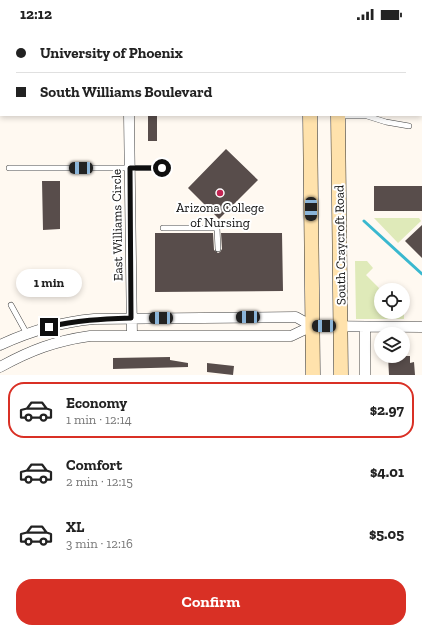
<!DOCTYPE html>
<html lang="en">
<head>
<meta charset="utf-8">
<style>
	body { margin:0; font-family:"Zilla Slab",serif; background:#f2f2f2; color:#222; height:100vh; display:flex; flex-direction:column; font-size:15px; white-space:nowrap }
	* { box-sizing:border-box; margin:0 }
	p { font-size:13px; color:#767676 }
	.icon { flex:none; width:22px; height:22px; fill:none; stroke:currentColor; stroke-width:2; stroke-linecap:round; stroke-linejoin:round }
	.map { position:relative; height:347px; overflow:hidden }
	.side { display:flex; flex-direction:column; background:#fff; flex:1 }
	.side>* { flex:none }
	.guide { position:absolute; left:0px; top:0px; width:422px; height:88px; box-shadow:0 2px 6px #0003; display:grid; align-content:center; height:88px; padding:0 16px; background:#fff }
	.controls { position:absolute; left:374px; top:255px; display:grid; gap:8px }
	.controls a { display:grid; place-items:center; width:36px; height:36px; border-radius:50%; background:#fff; box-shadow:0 2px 6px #0003; font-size:20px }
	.end { position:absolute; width:18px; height:18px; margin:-9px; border:5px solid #0f0f0f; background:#fff; box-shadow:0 0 0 2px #fff }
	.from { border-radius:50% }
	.bubble { position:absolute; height:28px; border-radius:14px; background:#fff; box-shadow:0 2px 6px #0003; font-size:13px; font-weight:700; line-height:28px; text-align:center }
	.car { position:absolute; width:12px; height:24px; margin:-12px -6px; border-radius:5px; box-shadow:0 0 3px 1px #0007; background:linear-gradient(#222 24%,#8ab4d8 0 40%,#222 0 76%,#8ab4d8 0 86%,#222 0) }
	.guide b { display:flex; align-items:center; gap:14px; height:38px; font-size:15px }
	.guide b+b { border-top:1px solid #e0e0e0 }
	.guide i { width:10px; height:10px; background:#222 }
	ul { padding:7px 0 0; list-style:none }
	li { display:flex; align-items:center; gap:12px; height:56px; margin:0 8px 6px; padding:0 8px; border:2px solid transparent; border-radius:16px }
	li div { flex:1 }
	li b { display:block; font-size:15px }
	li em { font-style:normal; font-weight:700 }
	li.selected { border-color:#d93025 }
	li>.icon { width:36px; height:36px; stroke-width:1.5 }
	.button { display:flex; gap:8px; margin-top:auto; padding:8px 16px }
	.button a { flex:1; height:46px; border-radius:16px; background:#d93025; color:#fff; font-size:16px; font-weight:700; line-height:46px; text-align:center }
	.status { display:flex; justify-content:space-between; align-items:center; height:28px; padding:0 20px; background:#fff; direction:ltr }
	.status svg { height:11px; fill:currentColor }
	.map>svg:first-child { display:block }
	.green { fill:#dfeab9 }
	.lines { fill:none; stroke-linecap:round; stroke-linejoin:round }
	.stream { stroke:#3ab8cf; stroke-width:3 }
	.building { fill:#584d4b }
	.lane-casing { stroke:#424242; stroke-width:6 }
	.street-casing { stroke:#424242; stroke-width:11 }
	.secondary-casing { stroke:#313131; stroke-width:15 }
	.lane { stroke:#fff; stroke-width:5 }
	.street { stroke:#fff; stroke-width:10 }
	.secondary { stroke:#ffe2ac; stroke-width:14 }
	.route { stroke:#0f0f0f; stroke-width:5 }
	.poi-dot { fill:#c22452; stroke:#fff; stroke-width:1.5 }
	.labels { text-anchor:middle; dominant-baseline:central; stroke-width:4; stroke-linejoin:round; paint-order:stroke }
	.poi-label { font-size:13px; fill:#0f0f0f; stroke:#fff }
	.street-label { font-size:13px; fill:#0f0f0f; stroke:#fff }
</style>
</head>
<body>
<div class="status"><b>12:12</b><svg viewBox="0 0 49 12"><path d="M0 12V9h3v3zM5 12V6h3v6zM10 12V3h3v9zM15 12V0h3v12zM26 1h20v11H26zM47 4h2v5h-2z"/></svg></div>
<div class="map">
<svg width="422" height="347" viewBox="0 0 422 347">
	<rect width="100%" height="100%" fill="#fff9f1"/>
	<!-- green -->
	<path class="green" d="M374,190H419L421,193L398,215Z
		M355,233H367L373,240L366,247L381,262V284H403L404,271V291H356Z"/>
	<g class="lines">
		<!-- stream -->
		<path class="stream" d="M364,193L422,246"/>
	</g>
	<!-- building -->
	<path class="building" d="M148,87H157V113H148Z
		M226,121L258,152L219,191L188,160Z
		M42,153H60V201L43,202Z
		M374,158H422V183H374Z
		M422,197V230L405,213Z
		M155,205H213L214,222L218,225L220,224L222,221L221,205H282L283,263L155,264Z
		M388,328H410V335L414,334L415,347H389Z
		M170,329V332L188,335V339L113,341V330Z
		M207,335L234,338L233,347L207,344Z"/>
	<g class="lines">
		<defs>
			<path id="lane" d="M339,88H367L386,94L409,98
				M9,140H163
				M163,200H217L218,221
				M11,277L27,306"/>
			<path id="street" d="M128,0V1
				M129,87L132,308
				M312,298L422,299
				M365,299V347
				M0,317C30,303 61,294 94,291L296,289L312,298L291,308H90C55,313 31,322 0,339"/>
			<path id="secondary" d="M309,0V1
				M320,0V1
				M338,0V1
				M310,87L313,347
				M338,87L341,347"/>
		</defs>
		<!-- lane casing -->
		<use href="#lane" class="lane-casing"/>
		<!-- street casing -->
		<use href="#street" class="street-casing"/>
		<!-- secondary casing -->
		<use href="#secondary" class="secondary-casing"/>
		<!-- lane -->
		<use href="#lane" class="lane"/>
		<!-- street -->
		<use href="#street" class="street"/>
		<!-- secondary -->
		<use href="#secondary" class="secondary"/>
	</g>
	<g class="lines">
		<!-- route -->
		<path class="route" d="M49,299C76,292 103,291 131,290L130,140H162"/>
	</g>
	<!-- markers -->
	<circle class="poi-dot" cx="220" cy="165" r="4"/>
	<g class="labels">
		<!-- poi labels -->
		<g class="poi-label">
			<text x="220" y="179">Arizona College<tspan x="220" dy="15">of Nursing</tspan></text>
		</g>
		<!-- street labels -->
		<g class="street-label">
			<text transform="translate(117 197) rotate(-91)">East Williams Circle</text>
			<text transform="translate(340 217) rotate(-91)">South Craycroft Road</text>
		</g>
	</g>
</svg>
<div class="controls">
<a><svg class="icon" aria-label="locate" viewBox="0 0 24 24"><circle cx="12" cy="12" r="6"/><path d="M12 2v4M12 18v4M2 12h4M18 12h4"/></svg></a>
<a><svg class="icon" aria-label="layers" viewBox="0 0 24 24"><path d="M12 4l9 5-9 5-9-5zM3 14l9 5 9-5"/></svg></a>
</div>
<i class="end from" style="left:162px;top:140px"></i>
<i class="end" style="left:49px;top:299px"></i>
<div class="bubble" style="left:16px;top:241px;width:66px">1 min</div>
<i class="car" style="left:81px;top:140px;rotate:270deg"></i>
<i class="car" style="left:311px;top:181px;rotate:180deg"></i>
<i class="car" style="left:248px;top:289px;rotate:269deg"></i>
<i class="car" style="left:161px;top:290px;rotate:270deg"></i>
<i class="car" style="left:324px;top:298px;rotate:270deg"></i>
<div class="guide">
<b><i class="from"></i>University of Phoenix</b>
<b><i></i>South Williams Boulevard</b>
</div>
</div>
<section class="side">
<ul>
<li class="selected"><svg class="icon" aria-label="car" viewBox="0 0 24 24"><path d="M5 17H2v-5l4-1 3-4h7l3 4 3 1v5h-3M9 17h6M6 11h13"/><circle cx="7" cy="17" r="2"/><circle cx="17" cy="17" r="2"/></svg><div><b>Economy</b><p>1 min · 12:14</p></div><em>$2.97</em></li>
<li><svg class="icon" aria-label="car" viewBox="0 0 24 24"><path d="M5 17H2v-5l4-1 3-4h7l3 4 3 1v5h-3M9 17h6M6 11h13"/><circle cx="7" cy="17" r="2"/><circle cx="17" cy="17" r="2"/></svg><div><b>Comfort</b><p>2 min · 12:15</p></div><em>$4.01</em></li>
<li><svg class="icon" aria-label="car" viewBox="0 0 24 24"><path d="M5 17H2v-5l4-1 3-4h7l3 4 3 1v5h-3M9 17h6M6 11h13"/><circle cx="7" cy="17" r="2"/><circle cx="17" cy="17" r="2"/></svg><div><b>XL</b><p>3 min · 12:16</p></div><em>$5.05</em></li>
</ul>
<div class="button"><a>Confirm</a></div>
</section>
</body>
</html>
